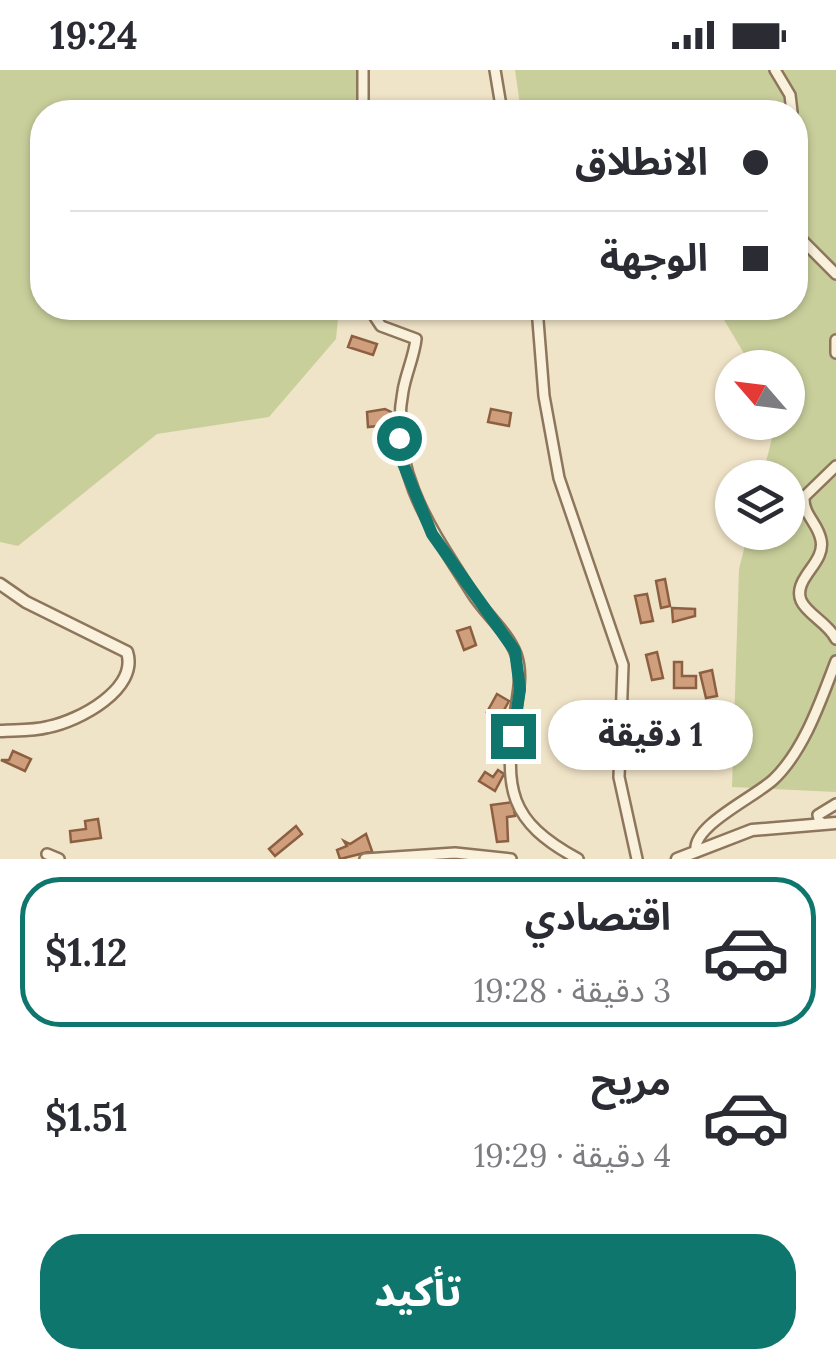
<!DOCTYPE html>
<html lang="ar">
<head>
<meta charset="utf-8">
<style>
	body { margin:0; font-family:Lora,"Noto Sans Arabic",serif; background:#f7f7f7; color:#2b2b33; direction:rtl; height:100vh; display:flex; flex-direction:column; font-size:38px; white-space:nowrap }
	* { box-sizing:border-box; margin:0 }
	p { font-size:32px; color:#7c7c81 }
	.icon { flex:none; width:55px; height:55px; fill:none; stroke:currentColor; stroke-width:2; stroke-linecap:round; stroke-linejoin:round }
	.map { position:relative; height:789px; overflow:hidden; direction:ltr }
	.sheet { display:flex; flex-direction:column; background:#fff; flex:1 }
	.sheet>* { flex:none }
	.guide { position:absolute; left:30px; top:30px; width:778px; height:220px; border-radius:40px; box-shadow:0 2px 8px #0004; direction:rtl; display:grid; align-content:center; height:220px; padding:0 40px; background:#fff }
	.needle { width:65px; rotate:298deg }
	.tools { position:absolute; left:715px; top:280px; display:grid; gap:20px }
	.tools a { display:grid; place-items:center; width:90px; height:90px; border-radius:50%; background:#fff; box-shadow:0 2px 8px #0004; font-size:50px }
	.end { position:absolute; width:45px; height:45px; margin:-22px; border:12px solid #0f766e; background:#fff; box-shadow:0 0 0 5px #fff }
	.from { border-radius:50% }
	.bubble { position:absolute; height:70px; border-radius:35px; background:#fff; box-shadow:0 2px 8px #0004; font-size:32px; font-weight:800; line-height:70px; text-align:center; direction:rtl }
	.guide b { display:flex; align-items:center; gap:35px; height:95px; font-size:38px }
	.guide b+b { border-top:2px solid #e1e1e2 }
	.guide i { width:25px; height:25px; background:#2b2b33 }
	ul { padding:18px 0 0; list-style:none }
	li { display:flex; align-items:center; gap:30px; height:150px; margin:0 20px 15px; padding:0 20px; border:5px solid transparent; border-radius:40px }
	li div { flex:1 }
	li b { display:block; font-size:38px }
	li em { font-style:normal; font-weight:800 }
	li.active { border-color:#0f766e }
	li>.icon { width:90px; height:90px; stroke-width:1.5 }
	.primary-button { display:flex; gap:20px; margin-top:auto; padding:20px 40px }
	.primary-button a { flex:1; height:115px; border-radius:40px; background:#0f766e; color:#fff; font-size:40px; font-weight:800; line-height:115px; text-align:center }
	.status { display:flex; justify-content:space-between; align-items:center; height:70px; padding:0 50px; background:#fff; direction:ltr }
	.status svg { height:28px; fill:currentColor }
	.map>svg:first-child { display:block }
	.green { fill:#c9cf9b }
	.building { fill:#cf9f7d; stroke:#8d5f41; stroke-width:2.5 }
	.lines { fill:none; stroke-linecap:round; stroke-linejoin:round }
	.minor-casing { stroke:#8d765c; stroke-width:14 }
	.tertiary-casing { stroke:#8d765c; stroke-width:15 }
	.minor { stroke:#faf1dc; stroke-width:9 }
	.tertiary { stroke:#faf1dc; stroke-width:10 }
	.route { stroke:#0f766e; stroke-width:12 }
</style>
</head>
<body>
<div class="status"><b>19:24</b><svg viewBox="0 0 49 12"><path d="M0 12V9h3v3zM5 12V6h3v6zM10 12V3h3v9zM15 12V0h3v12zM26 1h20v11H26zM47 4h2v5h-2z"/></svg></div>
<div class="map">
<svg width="836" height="789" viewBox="0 0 836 789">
	<rect width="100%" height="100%" fill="#f0e4c8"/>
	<!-- green -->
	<path class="green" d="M0,0H360L357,42H42V238H339L336,269L269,347L157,364L18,476L0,472Z
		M515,0H836V722L732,717L739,499L748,463L788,462V408L762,407L776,353L788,352V298L752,297L717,238H795V42H521Z"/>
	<!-- building -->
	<path class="building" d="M352,266L377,274L373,285L348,277Z
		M385,339L391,342L387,355L368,357L367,342Z
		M491,339L511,343L509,356L488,352Z
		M665,509L670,536L661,538L656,511Z
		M647,524L653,551L641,553L635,526Z
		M672,538L695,539V546L673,552Z
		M470,557L476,575L464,580L457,561Z
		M657,582L663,608L652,610L646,585Z
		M674,592H682V606H696V618H674Z
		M712,600L717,626L706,628L700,603Z
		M497,624L509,631L499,649L487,642Z
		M13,681L31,689L25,701L1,690H9Z
		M498,700L504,704L495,721L479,711L485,702L493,707Z
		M513,732L515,746L507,747L508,771L497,772L491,735Z
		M98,749L101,768L71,772L70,761L86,759L85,751Z
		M296,756L302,764L275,786L269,779Z
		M366,764L372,781L340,789L337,780L347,776L344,771L350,774Z"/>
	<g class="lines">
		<defs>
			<path id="minor" d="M495,0L502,42
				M775,0L790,25L792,42
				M363,42V0
				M795,115L800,168L836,204
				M369,238L381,256L416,269C414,287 406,303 403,321C388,400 432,460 472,523C485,544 507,561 516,584C523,605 518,623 515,644C504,719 508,751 578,789
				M537,238L544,326L559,408L623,595L619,707L637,789
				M836,270V283
				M836,396L804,427C803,445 818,453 821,470C824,484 813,495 806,506C784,538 824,545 836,569
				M820,753L818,745L836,734
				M696,781C692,756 753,728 773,710C804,681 821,630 836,591
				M47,784L59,789
				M365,789L455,783L511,789"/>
			<path id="tertiary" d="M0,514L26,532L127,582C139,619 79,651 48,657C33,661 16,660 0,661
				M677,789L752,760L836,753"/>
		</defs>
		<!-- minor casing -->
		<use href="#minor" class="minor-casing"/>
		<!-- tertiary casing -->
		<use href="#tertiary" class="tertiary-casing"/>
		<!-- minor -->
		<use href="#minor" class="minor"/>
		<!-- tertiary -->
		<use href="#tertiary" class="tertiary"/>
	</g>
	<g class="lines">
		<!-- route -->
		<path class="route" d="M399,368L402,391L432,464L515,581L520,619L513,666"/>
	</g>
</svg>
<div class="tools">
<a><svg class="needle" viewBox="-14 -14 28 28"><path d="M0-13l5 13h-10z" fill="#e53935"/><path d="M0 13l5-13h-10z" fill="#7c7c81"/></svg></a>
<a><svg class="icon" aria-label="layers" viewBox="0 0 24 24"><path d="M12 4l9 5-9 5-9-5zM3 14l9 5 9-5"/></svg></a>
</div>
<i class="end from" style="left:399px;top:368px"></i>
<i class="end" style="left:513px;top:666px"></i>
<div class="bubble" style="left:548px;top:630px;width:205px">1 دقيقة</div>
<div class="guide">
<b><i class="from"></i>الانطلاق</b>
<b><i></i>الوجهة</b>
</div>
</div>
<section class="sheet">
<ul>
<li class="active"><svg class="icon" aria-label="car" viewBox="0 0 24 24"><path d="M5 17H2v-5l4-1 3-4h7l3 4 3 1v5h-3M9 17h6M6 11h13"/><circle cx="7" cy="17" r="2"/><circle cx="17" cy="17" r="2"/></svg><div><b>اقتصادي</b><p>3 دقيقة · 19:28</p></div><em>$1.12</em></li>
<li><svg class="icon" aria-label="car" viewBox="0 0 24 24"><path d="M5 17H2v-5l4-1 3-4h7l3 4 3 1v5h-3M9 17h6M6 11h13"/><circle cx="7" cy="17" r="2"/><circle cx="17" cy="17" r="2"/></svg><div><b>مريح</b><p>4 دقيقة · 19:29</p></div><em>$1.51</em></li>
</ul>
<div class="primary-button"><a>تأكيد</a></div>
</section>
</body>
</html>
